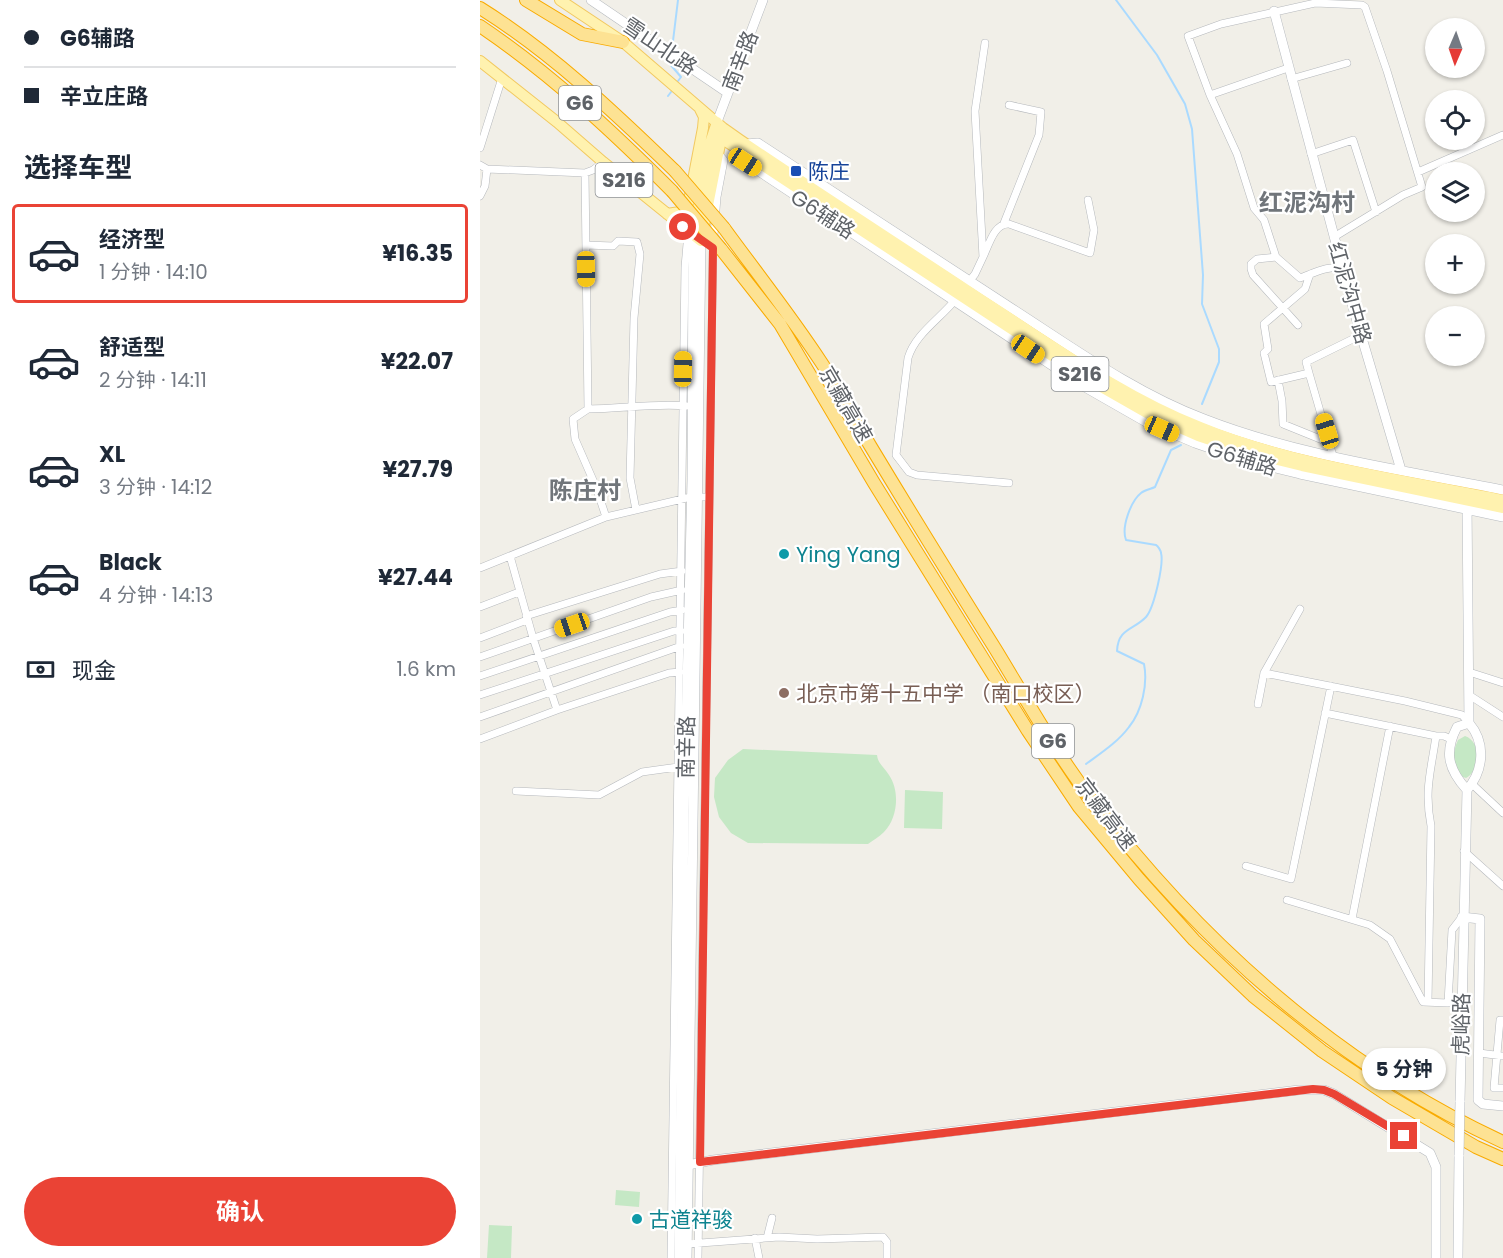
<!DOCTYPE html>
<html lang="zh">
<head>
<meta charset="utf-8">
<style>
	body { margin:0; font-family:Poppins,"Noto Sans SC",sans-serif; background:#f6f6f7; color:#1f2937; height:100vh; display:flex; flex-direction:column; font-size:22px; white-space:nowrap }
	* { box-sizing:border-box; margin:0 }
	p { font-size:20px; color:#747a83 }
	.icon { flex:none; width:33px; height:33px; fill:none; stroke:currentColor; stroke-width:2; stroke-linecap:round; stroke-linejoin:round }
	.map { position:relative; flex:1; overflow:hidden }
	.panel { display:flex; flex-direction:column; background:#fff; width:480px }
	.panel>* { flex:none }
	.top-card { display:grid; align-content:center; height:132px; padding:0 24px; background:#fff }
	.needle { width:39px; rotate:182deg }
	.controls { position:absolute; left:945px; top:18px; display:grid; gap:12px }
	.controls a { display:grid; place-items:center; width:60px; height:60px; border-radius:50%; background:#fff; box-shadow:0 2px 4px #0004; font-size:30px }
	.end { position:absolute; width:27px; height:27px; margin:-14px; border:8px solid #ea4335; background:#fff; box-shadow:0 0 0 3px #fff }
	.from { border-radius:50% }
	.bubble { position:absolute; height:42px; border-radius:21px; background:#fff; box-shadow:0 2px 4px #0004; font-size:20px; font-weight:700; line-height:42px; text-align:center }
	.car { position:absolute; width:18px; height:36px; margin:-18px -9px; border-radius:8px; box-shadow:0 0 4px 2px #0007; background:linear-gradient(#f5c518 24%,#345 0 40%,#f5c518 0 76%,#345 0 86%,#f5c518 0) }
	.top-card b { display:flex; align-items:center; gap:21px; height:57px; font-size:22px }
	.top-card b+b { border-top:2px solid #e0e1e3 }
	.top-card i { width:15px; height:15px; background:#1f2937 }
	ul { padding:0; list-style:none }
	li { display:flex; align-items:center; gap:18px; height:99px; margin:0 12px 9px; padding:0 12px; border:3px solid transparent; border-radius:6px }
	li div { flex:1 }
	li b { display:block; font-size:22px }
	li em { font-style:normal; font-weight:700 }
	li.on { border-color:#ea4335 }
	li>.icon { width:54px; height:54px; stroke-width:1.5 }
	h2 { padding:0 24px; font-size:27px; line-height:72px }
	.pay { display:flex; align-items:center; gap:15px; height:66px; padding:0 24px; font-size:22px }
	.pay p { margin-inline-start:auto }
	.button { display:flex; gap:12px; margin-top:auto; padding:12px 24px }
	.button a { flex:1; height:69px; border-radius:36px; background:#ea4335; color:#fff; font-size:24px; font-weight:700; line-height:69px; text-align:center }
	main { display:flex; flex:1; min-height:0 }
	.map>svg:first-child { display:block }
	.green { fill:#c5e8c5 }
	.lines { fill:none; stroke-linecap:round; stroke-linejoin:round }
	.stream { stroke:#aadaff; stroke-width:2 }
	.street-casing { stroke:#b5b8bc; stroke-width:8 }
	.secondary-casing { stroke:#b6babf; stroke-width:10 }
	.primary-casing { stroke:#f2c960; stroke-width:12 }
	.highway-casing { stroke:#f9ab00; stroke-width:14 }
	.street { stroke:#fff; stroke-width:7 }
	.secondary { stroke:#fff; stroke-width:9 }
	.primary { stroke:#fff2af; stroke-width:10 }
	.highway { stroke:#fde293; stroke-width:12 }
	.secondary-bridge-casing { stroke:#b6babf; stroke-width:10; stroke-linecap:butt }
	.highway-bridge-casing { stroke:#f9ab00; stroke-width:14; stroke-linecap:butt }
	.secondary-bridge { stroke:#fff; stroke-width:9 }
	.highway-bridge { stroke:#fde293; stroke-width:12 }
	.route { stroke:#ea4335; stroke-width:8 }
	.transit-dot { fill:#1a4fb4; stroke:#fff; stroke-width:2 }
	.culture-dot { fill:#0f9aa8; stroke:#fff; stroke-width:2 }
	.education-dot { fill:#8d6e63; stroke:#fff; stroke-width:2 }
	.labels { text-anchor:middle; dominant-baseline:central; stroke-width:4.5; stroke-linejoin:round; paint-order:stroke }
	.shield { fill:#fff; stroke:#8f9295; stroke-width:1.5 }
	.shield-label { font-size:20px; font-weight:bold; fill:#5f6368 }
	.street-label { font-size:21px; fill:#5f6368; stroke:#fff }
	.transit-label { font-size:21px; fill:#164399; stroke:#fff; text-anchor:start }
	.culture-label { font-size:21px; fill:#0d838f; stroke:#fff; text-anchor:start }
	.education-label { font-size:21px; fill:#785e54; stroke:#fff; text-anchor:start }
	.quarter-label { font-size:24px; font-weight:bold; fill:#70757a; stroke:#fff }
</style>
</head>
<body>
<main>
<section class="panel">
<div class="top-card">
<b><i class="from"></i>G6辅路</b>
<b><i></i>辛立庄路</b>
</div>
<h2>选择车型</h2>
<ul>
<li class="on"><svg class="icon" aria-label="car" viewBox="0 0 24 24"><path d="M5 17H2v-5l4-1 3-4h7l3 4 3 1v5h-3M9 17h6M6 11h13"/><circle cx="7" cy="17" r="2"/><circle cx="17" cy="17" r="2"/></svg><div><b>经济型</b><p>1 分钟 · 14:10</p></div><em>¥16.35</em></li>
<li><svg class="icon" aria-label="car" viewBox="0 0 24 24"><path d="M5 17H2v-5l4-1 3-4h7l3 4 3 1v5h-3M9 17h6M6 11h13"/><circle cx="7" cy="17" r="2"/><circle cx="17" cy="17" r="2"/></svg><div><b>舒适型</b><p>2 分钟 · 14:11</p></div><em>¥22.07</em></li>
<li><svg class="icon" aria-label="car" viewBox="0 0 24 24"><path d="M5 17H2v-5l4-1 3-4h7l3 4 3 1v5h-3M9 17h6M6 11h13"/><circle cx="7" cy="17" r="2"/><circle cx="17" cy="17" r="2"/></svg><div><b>XL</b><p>3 分钟 · 14:12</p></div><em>¥27.79</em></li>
<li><svg class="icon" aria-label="car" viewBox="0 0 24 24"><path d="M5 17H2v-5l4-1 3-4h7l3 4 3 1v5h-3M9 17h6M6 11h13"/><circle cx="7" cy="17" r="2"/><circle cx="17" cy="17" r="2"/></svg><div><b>Black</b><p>4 分钟 · 14:13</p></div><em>¥27.44</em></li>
</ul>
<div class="pay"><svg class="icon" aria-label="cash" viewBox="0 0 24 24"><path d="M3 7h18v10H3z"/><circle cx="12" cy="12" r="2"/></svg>现金<p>1.6 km</p></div>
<div class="button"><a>确认</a></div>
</section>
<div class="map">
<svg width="1023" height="1258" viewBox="0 0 1023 1258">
	<rect width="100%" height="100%" fill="#f1efe8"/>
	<!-- green -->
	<path class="green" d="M985,736C1002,742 1001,770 986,778C970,773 972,752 978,740Z
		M263,749L397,755C398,764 404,767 409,775C420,791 418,818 404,832C399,837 393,840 388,844L268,843L251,833L239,817L234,797L235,778L248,760Z
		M425,790L463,792L462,829L424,828Z
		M136,1190L160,1192L159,1207L135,1205Z
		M9,1225L32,1226L31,1258H7Z"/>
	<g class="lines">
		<!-- stream -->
		<path class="stream" d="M636,0L677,55L705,104L712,129L723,275L722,304L739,349V362L722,404
			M191,46L193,41L198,0
			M184,57L201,77L198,81
			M188,96L191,92
			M606,764C621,753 638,742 649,727C662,711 668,684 664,664L637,651C638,628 654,630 666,617C674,608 684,564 681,553C681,551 678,546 676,545L646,540C641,527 651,501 661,493C665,490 671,489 675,487L691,450L701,445"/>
		<defs>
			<path id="street" d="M808,68L730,95L757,154L774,208L784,220L796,257L820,278C832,274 850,264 863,269
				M811,79L867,63
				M730,95L708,36L741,24L835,3L882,5L885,7L907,71L942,187L923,195L854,237
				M0,148L22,78
				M831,154L873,140L896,212
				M0,165L7,169L105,173L113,170L123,162
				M938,172L1023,135
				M105,173L108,409L93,419L95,439L116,487L126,517
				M0,196L5,186L7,169
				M524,223L559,135L561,112L529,105
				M106,245L133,246L138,241L157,242L160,254L154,318L150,478L156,510
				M503,257C509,245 514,223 529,224L610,253L614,230L608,200
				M796,257L777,259L771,264V269L773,275L818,325
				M830,274L825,289L784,324L788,349L784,353L791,382L829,373L853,456
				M488,283L495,274L503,257L495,111L505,43
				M476,299C460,319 435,334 428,358L416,455L429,472L437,475L529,483
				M829,373L826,362L881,335
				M798,380L802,401L803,424L850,443
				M108,409C141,409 174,403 207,406
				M30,556L53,638L77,710
				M0,568L126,517L211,497H229
				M0,607L39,592
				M46,616L180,574L202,571
				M0,638L47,620
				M0,657L171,597L202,590
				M989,672L1023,683
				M784,673L820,609
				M0,676L190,612L202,610
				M0,695L194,631H201
				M989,695L1023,717
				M778,704L784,673L925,701L982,715L989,723
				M845,713L956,736
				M0,717L201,646
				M0,739L77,710L189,673L200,672
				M992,784L1023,813
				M36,791L119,795L162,772L198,767
				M984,851L1023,886
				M766,866L811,879L851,686
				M807,900L890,925L910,939L943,1002L968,1003L972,930L982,917
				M872,919L910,726
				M948,1002L951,826C944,790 951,771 956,736H964L971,739
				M1023,1020H1020L1014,1088H1023
				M999,1053L1023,1056
				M275,1238L279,1258
				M287,1238L292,1218
				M207,1244L299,1237L337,1239L403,1237L407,1242V1258
				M191,1258L205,267L207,244L213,235
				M218,1258L233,248L237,197L244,160L238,153"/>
			<path id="secondary" d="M111,0L248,93
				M794,11L874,311L921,470
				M237,122L283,0
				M266,144L278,143C362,198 445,252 528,306C592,347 653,392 724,419C819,456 923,470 1023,490
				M262,151L265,162L603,386L666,422L715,443L767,461L820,474L1023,517
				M987,504L989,723C1006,743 1004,770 987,790C968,769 964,752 977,727L989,723
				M982,917L1000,919L998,1100L1003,1104L1023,1106
				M980,1102L987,790
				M208,1165L233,1160L819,1090H844L854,1094L950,1153L956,1167V1258
				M199,1258L204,810L212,480L213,235
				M207,1258L221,241
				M978,1258L979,1155"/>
			<path id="primary" d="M80,0L143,42L243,128L260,140C341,195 424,248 505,302C575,347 642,396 720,427C812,465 925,480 1023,500
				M0,61L77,122L123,162L221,241L242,134
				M237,122L241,138L607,379L670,415L718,436L769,453L822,466L1023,508
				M187,214L200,212L209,201L223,128L224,117L220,109
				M215,224L230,143L237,122"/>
			<path id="highway" d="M46,0L102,34L143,42
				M0,8C72,53 134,112 195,171
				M0,26C71,74 132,131 192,191
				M244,228C276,272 311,316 341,362C359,389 374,419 391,447C432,515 474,583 516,650C547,701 576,753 612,800C720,942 860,1067 1023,1142
				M241,249L300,324L394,483L548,731L599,807L659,879L714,940L773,996L842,1051L912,1098L996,1147L1023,1159"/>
		</defs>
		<!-- street casing -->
		<use href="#street" class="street-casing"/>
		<!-- secondary casing -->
		<use href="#secondary" class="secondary-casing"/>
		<!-- primary casing -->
		<use href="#primary" class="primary-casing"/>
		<!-- highway casing -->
		<use href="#highway" class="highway-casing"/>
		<!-- street -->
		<use href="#street" class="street"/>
		<!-- secondary -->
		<use href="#secondary" class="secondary"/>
		<!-- primary -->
		<use href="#primary" class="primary"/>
		<!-- highway -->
		<use href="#highway" class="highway"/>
		<defs>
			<path id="secondary-bridge" d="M979,1155L980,1102"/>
			<path id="highway-bridge" d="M195,171L244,228
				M192,191L241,249"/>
		</defs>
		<!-- secondary-bridge casing -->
		<use href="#secondary-bridge" class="secondary-bridge-casing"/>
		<!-- highway-bridge casing -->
		<use href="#highway-bridge" class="highway-bridge-casing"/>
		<!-- secondary-bridge -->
		<use href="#secondary-bridge" class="secondary-bridge"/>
		<!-- highway-bridge -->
		<use href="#highway-bridge" class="highway-bridge"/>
	</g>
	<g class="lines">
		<!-- route -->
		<path class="route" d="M203,227L233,248L220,1162L833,1089L844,1090L854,1094L924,1136"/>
	</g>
	<!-- markers -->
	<rect class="transit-dot" x="310" y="165" width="12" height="12" rx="3"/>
	<g class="culture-dot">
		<circle cx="304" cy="554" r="6"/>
		<circle cx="157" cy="1219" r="6"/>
	</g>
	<circle class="education-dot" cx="304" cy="693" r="6"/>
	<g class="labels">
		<!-- shield labels -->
		<g class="shield">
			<rect x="79" y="86" width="42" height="34" rx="4.5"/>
			<rect x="115.5" y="163" width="57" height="34" rx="4.5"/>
			<rect x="571.5" y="357" width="57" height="34" rx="4.5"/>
			<rect x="552" y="724" width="42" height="34" rx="4.5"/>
		</g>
		<g class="shield-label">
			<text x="100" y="103">G6</text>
			<text x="144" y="180">S216</text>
			<text x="600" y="374">S216</text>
			<text x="573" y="741">G6</text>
		</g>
		<!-- street labels -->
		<g class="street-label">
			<text transform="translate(180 46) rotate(34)">雪山北路</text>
			<text transform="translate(260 61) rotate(-69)">南辛路</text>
			<text transform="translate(343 214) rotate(33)">G6辅路</text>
			<text transform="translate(870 293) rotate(74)">红泥沟中路</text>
			<text transform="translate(366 404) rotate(60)">京藏高速</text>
			<text transform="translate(762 458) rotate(17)">G6辅路</text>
			<text transform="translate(206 747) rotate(-89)">南辛路</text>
			<text transform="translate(626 814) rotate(53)">京藏高速</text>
			<text transform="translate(981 1024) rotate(-89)">虎峪路</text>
		</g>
		<!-- transit labels -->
		<g class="transit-label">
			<text x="328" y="171">陈庄</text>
		</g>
		<!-- culture labels -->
		<g class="culture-label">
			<text x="316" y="554">Ying Yang</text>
			<text x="169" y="1219">古道祥骏</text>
		</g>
		<!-- education labels -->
		<g class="education-label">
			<text x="316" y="693">北京市第十五中学 （南口校区）</text>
		</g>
		<!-- quarter labels -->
		<g class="quarter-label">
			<text x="827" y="202">红泥沟村</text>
			<text x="105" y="490">陈庄村</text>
		</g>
	</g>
</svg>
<div class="controls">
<a><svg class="needle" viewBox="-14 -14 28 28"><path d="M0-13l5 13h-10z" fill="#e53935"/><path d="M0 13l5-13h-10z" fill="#747a83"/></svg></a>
<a><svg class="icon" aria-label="locate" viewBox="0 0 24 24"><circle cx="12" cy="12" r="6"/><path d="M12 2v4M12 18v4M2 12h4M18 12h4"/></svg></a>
<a><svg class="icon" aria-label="layers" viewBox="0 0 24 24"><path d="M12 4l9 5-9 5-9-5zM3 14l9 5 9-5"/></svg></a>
<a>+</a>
<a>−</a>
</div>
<i class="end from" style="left:203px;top:227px"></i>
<i class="end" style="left:924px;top:1136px"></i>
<div class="bubble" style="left:882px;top:1048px;width:84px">5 分钟</div>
<i class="car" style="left:265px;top:162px;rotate:123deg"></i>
<i class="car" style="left:106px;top:269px;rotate:179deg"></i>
<i class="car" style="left:548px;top:349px;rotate:124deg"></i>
<i class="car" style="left:203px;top:369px;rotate:1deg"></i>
<i class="car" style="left:682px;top:429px;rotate:114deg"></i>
<i class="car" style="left:847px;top:431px;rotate:343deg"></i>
<i class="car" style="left:92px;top:625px;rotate:251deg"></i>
</div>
</main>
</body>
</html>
